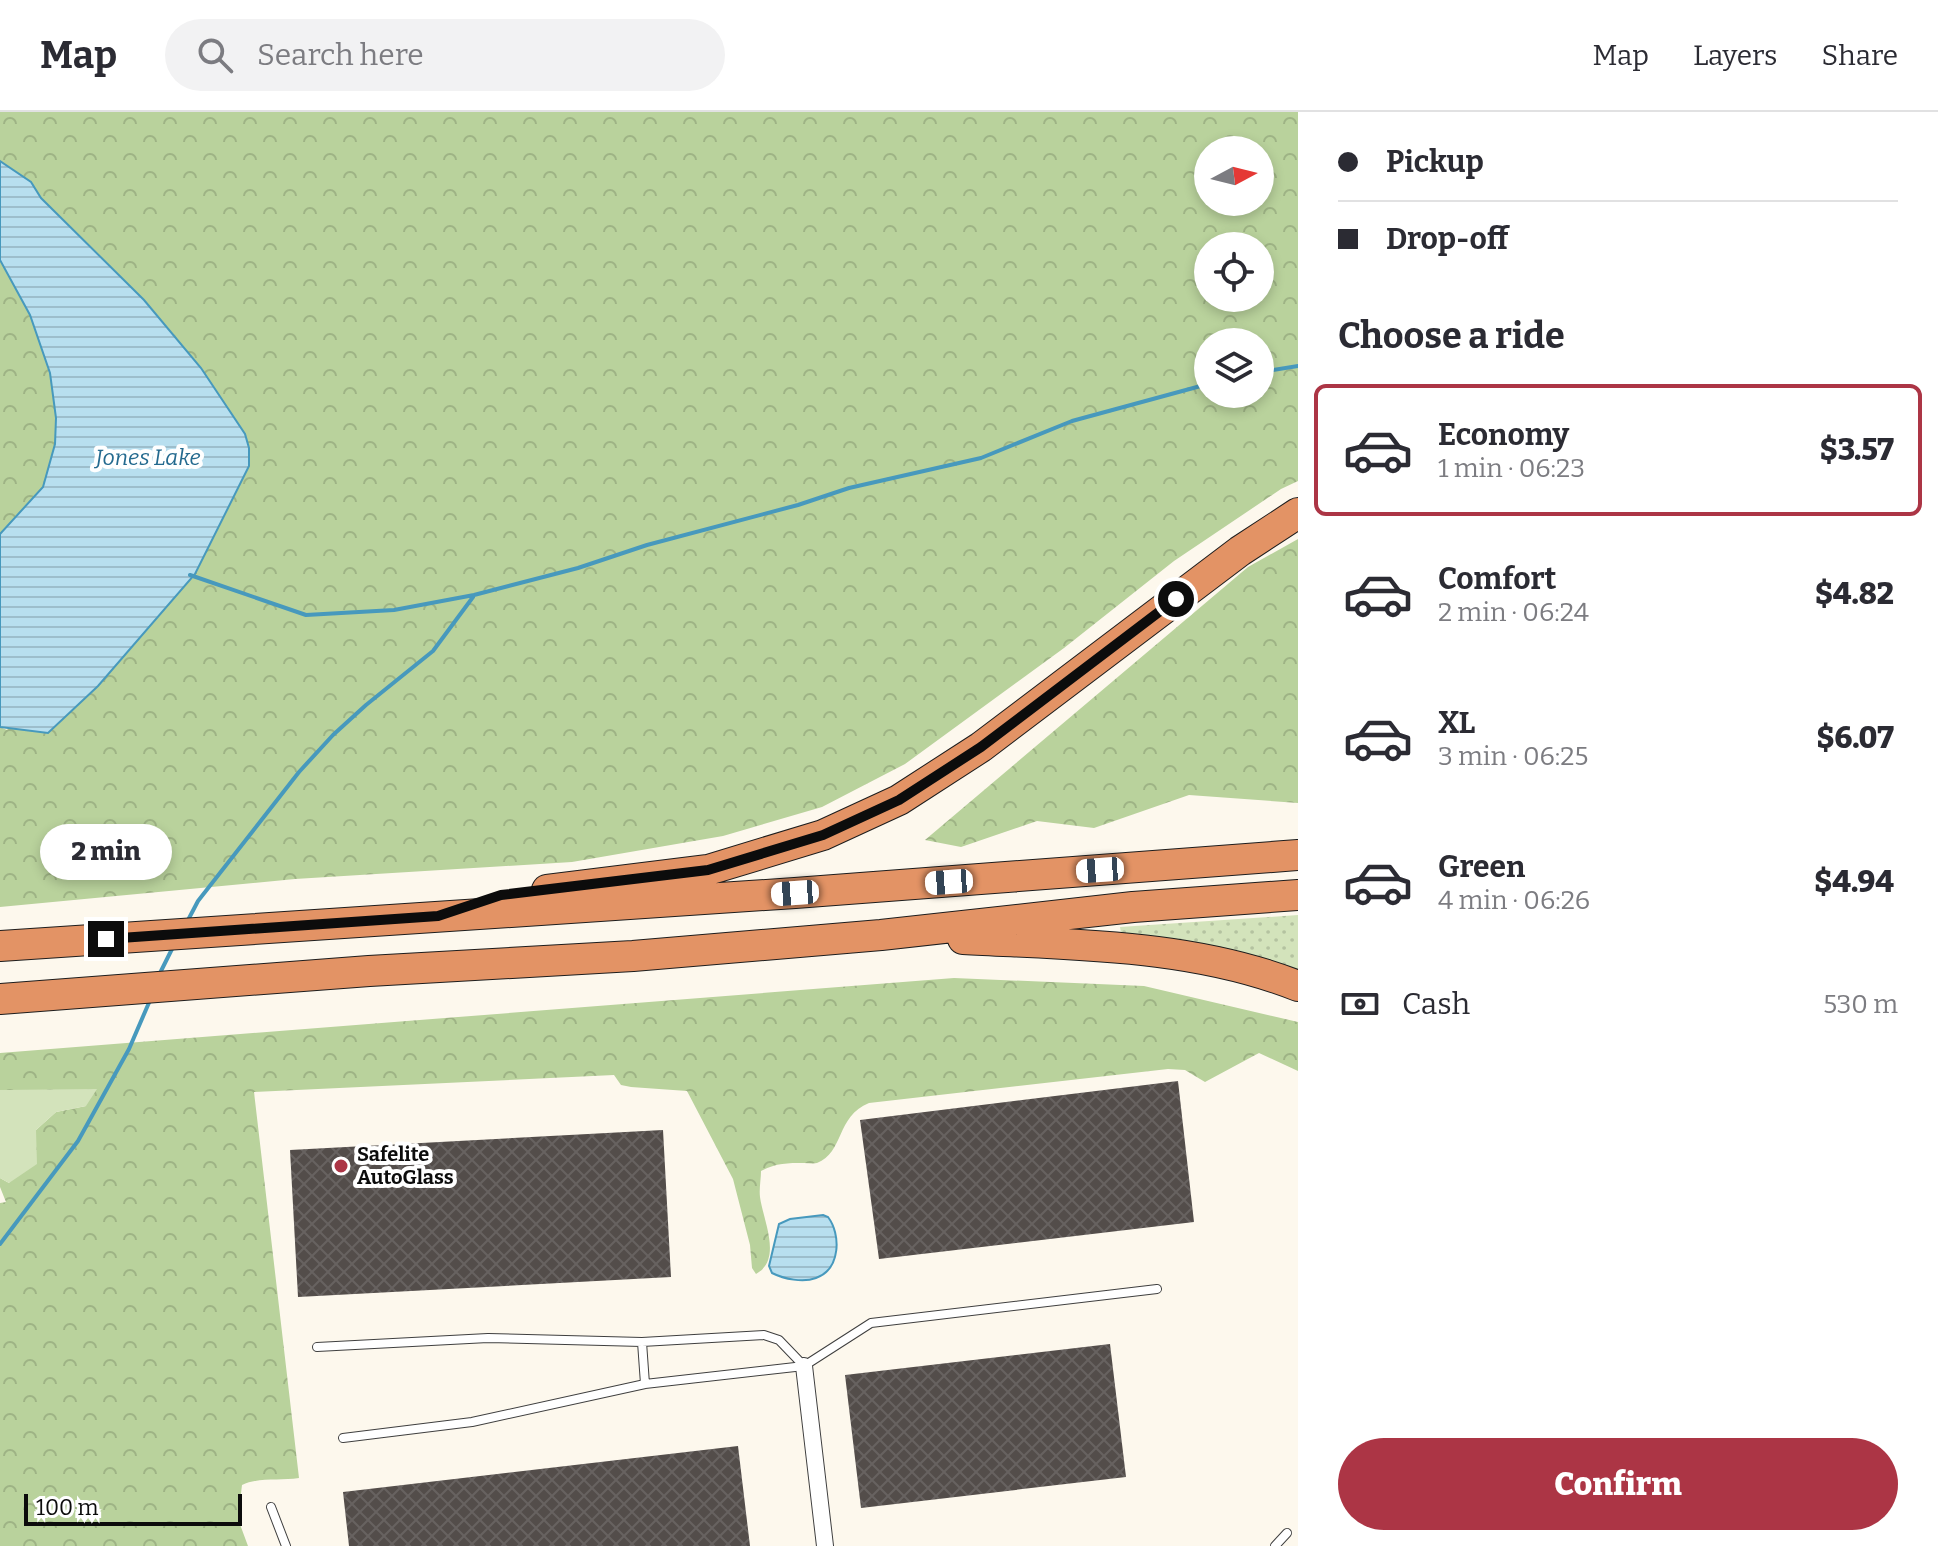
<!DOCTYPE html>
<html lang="en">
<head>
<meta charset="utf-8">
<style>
	body { margin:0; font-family:Bitter,serif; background:#f2f2f3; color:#2b2b33; height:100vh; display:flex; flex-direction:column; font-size:30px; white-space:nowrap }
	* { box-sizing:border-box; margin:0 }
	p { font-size:26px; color:#7c7c81 }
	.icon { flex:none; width:44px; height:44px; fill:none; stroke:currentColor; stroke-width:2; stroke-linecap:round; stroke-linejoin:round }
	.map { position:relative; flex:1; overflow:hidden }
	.side { display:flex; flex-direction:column; background:#fff; width:640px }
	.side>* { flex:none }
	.top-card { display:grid; align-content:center; height:176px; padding:0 40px; background:#fff }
	.needle { width:52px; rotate:83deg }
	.tools { position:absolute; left:1194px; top:24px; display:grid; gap:16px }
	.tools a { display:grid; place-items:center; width:80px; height:80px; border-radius:50%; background:#fff; box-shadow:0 4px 12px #0003; font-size:40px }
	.scale { position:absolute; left:24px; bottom:20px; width:218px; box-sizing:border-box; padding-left:8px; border:4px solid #0c0c0c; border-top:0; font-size:22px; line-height:28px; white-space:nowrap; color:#0c0c0c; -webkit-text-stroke:6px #fff; paint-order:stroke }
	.end { position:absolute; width:36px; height:36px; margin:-18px; border:10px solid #0c0c0c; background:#fff; box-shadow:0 0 0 4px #fff }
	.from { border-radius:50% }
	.bubble { position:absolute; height:56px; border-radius:28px; background:#fff; box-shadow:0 4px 12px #0003; font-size:26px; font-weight:800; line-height:56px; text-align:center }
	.car { position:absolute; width:24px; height:48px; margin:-24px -12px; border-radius:10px; box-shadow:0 0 6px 2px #0007; background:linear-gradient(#fff 24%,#345 0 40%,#fff 0 76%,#345 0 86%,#fff 0) }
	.top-card b { display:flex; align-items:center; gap:28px; height:76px; font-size:30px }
	.top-card b+b { border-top:2px solid #e1e1e2 }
	.top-card i { width:20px; height:20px; background:#2b2b33 }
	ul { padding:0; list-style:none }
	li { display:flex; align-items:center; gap:24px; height:132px; margin:0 16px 12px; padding:0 24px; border:4px solid transparent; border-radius:12px }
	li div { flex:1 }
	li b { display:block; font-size:30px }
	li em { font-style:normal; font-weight:800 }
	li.active { border-color:#ac3545 }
	li>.icon { width:72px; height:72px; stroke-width:1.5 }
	h2 { padding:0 40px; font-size:36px; line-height:96px }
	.pay { display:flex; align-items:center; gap:20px; height:88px; padding:0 40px; font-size:30px }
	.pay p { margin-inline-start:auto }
	.cta { display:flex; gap:16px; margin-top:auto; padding:16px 40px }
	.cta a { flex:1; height:92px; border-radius:48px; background:#ac3545; color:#fff; font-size:32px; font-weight:800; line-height:92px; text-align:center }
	header { display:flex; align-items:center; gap:48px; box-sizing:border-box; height:112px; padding:0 40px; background:#fff; border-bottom:2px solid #e1e1e2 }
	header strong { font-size:38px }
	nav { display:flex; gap:44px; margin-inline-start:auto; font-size:28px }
	.search { width:560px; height:72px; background:#f2f2f3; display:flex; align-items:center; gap:20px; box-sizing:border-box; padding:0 28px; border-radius:44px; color:#7c7c81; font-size:30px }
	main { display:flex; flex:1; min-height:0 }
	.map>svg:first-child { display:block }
	.grass { fill:url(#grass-dots) }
	.forest { fill:url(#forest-crowns); fill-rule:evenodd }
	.park { fill:#d3e3bb }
	.water { fill:url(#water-rules); stroke:#4799bd; stroke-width:2 }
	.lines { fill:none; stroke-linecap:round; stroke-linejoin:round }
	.stream { stroke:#4799bd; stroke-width:4 }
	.building { fill:url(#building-cross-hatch) }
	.service-casing { stroke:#3f3f3f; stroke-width:10 }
	.minor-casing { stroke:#3f3f3f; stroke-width:18 }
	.motorway-casing { stroke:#1d1d1d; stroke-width:32 }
	.service { stroke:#fff; stroke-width:8 }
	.minor { stroke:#fff; stroke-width:16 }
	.motorway { stroke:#e39365; stroke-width:30 }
	.route { stroke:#0c0c0c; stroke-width:10 }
	.poi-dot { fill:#ac3545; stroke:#fff; stroke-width:3 }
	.labels { text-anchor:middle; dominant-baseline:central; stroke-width:8; stroke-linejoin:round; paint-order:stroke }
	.poi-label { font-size:20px; font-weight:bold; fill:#0c0c0c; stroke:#fff; text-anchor:start }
	.water-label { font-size:22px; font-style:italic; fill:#246a8f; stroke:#fff }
</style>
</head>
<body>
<header>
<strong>Map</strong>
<div class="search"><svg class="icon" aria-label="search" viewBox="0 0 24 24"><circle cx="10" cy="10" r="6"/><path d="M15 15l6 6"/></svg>Search here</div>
<nav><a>Map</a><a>Layers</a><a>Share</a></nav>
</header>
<main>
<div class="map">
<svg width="1298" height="1434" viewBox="0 0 1298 1434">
	<defs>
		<pattern id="grass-dots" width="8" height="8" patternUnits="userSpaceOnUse" patternTransform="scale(2)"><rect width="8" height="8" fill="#d3e3bb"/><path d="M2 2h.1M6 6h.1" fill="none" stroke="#b4c2a0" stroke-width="1.8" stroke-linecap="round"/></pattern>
		<pattern id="forest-crowns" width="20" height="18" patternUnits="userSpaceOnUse" patternTransform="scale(2)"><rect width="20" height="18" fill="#b9d29c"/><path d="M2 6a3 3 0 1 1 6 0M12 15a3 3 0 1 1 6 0" fill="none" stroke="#9eb385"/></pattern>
		<pattern id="water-rules" width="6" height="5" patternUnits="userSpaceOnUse" patternTransform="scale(2)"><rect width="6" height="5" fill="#b8dfef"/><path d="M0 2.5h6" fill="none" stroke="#9dbecc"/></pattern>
		<pattern id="building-cross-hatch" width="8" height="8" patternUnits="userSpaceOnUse" patternTransform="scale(2)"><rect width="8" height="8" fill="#534d4a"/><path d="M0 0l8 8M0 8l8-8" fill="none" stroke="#676260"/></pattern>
	</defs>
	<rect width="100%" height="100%" fill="#fdf8ed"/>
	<!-- grass -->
	<path class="grass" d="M1298,803V864L1171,827L1121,821L1120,815Z"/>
	<!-- forest -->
	<path class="forest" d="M0,0H1298V369L1281,377L1174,449L1064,536L905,652L822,695L723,724L572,750L295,767L0,795V615L7,618L249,336L245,322L201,256L41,86L31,70L0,49ZM1208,38H1260V90H1208ZM1208,134H1260V186H1208ZM1208,230H1260V282H1208Z
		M0,148C39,204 76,305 45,371C37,389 16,410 0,422Z
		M1298,427V691L1189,683L1094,716L1037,709L961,735L925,728L1248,455Z
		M954,866L1144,874L1298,910V959L1259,941L1205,970L1185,958L1168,957L869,991C836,1004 844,1041 817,1051C813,1052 808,1051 804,1051C787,1051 776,1051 761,1059C761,1067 759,1077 760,1085C763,1108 783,1147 756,1162L752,1156L750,1133L733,1067L687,979L631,975L621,973L614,963L254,980L299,1366C280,1369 259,1365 242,1373L238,1407L248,1434H0V1091L6,1090L0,1075V1066L9,1071L36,1018L56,1000L86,994L0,978V941Z"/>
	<!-- park -->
	<path class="park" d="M97,977L86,994L56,1000L36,1018L37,1052L9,1071L0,1066V978Z"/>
	<!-- water -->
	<path class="water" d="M0,49L31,70L41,86L144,188L201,256L245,322L249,336V354L195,462L98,574L48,621L0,615V422L43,375L55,332L56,306L50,261L30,203L0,148Z
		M823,1103L828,1105C841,1122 841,1157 816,1166C803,1171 784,1167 772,1161L769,1154L779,1112L790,1107Z"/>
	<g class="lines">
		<!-- stream -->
		<path class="stream" d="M1260,260L1298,254
			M190,463L306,503L394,498L474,483L578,456L647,433L798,393L849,376L981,346L1072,309L1208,272
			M187,810L198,789L299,660L333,623L366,593L433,539L473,485
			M159,863L173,835
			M0,1132L78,1029L129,937L151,886"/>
	</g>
	<!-- building -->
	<path class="building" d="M1178,969L1194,1110L879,1147L860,1008Z
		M663,1018L671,1165L298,1185L290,1038Z
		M1110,1232L1126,1365L861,1396L845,1263Z
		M738,1334L750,1434H349L343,1380Z"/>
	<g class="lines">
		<defs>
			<path id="service" d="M642,1230L645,1272L804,1254L871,1211L1157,1177
				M317,1235L488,1226L642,1230L764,1223L779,1228L804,1254
				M343,1326L472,1310L645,1272
				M271,1395L286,1434
				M1275,1434L1287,1421"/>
			<path id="minor" d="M804,1254L825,1434"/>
			<path id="motorway" d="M547,778L708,758L823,723L899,688L981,635L1240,439L1298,401
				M963,827C1074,833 1193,832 1298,874
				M0,834L795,781L1298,743
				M0,887L369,859L633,844L881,823L1133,795L1298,783"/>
		</defs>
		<!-- service casing -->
		<use href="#service" class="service-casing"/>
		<!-- minor casing -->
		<use href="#minor" class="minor-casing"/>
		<!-- motorway casing -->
		<use href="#motorway" class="motorway-casing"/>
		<!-- service -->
		<use href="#service" class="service"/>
		<!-- minor -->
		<use href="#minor" class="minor"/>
		<!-- motorway -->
		<use href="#motorway" class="motorway"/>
	</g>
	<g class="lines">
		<!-- route -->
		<path class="route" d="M106,827L438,804L501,783L708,758L823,723L899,688L981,635L1176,487"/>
	</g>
	<!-- markers -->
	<circle class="poi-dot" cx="341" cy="1054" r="8"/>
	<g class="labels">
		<!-- poi labels -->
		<g class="poi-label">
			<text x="357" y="1042">Safelite<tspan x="357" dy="23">AutoGlass</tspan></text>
		</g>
		<!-- water labels -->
		<g class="water-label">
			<text x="148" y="345">Jones Lake</text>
		</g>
	</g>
</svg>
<div class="tools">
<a><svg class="needle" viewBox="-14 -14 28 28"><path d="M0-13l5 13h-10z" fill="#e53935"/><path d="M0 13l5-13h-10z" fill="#7c7c81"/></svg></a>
<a><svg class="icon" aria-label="locate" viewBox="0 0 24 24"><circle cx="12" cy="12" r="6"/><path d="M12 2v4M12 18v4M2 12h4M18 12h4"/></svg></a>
<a><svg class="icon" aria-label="layers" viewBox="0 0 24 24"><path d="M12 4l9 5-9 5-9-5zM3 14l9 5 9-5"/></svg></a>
</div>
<div class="scale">100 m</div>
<i class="end from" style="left:1176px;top:487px"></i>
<i class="end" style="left:106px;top:827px"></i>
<div class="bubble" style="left:40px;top:712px;width:132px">2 min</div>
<i class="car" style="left:1100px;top:758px;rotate:266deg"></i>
<i class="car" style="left:949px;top:770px;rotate:266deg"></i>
<i class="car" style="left:795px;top:781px;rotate:266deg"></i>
</div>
<section class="side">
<div class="top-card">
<b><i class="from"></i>Pickup</b>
<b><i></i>Drop-off</b>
</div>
<h2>Choose a ride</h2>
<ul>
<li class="active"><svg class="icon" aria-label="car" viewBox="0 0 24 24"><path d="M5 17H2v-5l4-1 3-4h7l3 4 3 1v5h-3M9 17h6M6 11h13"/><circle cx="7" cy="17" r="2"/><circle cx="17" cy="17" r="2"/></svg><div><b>Economy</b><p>1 min · 06:23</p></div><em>$3.57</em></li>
<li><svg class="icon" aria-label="car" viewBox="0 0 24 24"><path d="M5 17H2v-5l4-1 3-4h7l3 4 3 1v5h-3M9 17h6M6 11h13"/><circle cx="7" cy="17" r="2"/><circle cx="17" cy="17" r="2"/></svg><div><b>Comfort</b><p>2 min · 06:24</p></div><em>$4.82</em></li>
<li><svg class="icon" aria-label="car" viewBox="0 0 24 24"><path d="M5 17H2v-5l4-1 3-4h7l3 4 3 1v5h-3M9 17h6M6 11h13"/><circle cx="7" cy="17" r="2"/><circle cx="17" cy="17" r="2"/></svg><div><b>XL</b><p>3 min · 06:25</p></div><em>$6.07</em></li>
<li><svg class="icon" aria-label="car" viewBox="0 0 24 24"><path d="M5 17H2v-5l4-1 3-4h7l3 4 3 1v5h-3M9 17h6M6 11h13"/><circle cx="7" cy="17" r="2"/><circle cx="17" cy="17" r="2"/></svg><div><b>Green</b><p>4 min · 06:26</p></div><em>$4.94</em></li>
</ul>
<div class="pay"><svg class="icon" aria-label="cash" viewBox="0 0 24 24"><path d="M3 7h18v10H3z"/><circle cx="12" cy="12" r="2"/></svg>Cash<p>530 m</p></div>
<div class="cta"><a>Confirm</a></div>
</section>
</main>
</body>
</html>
